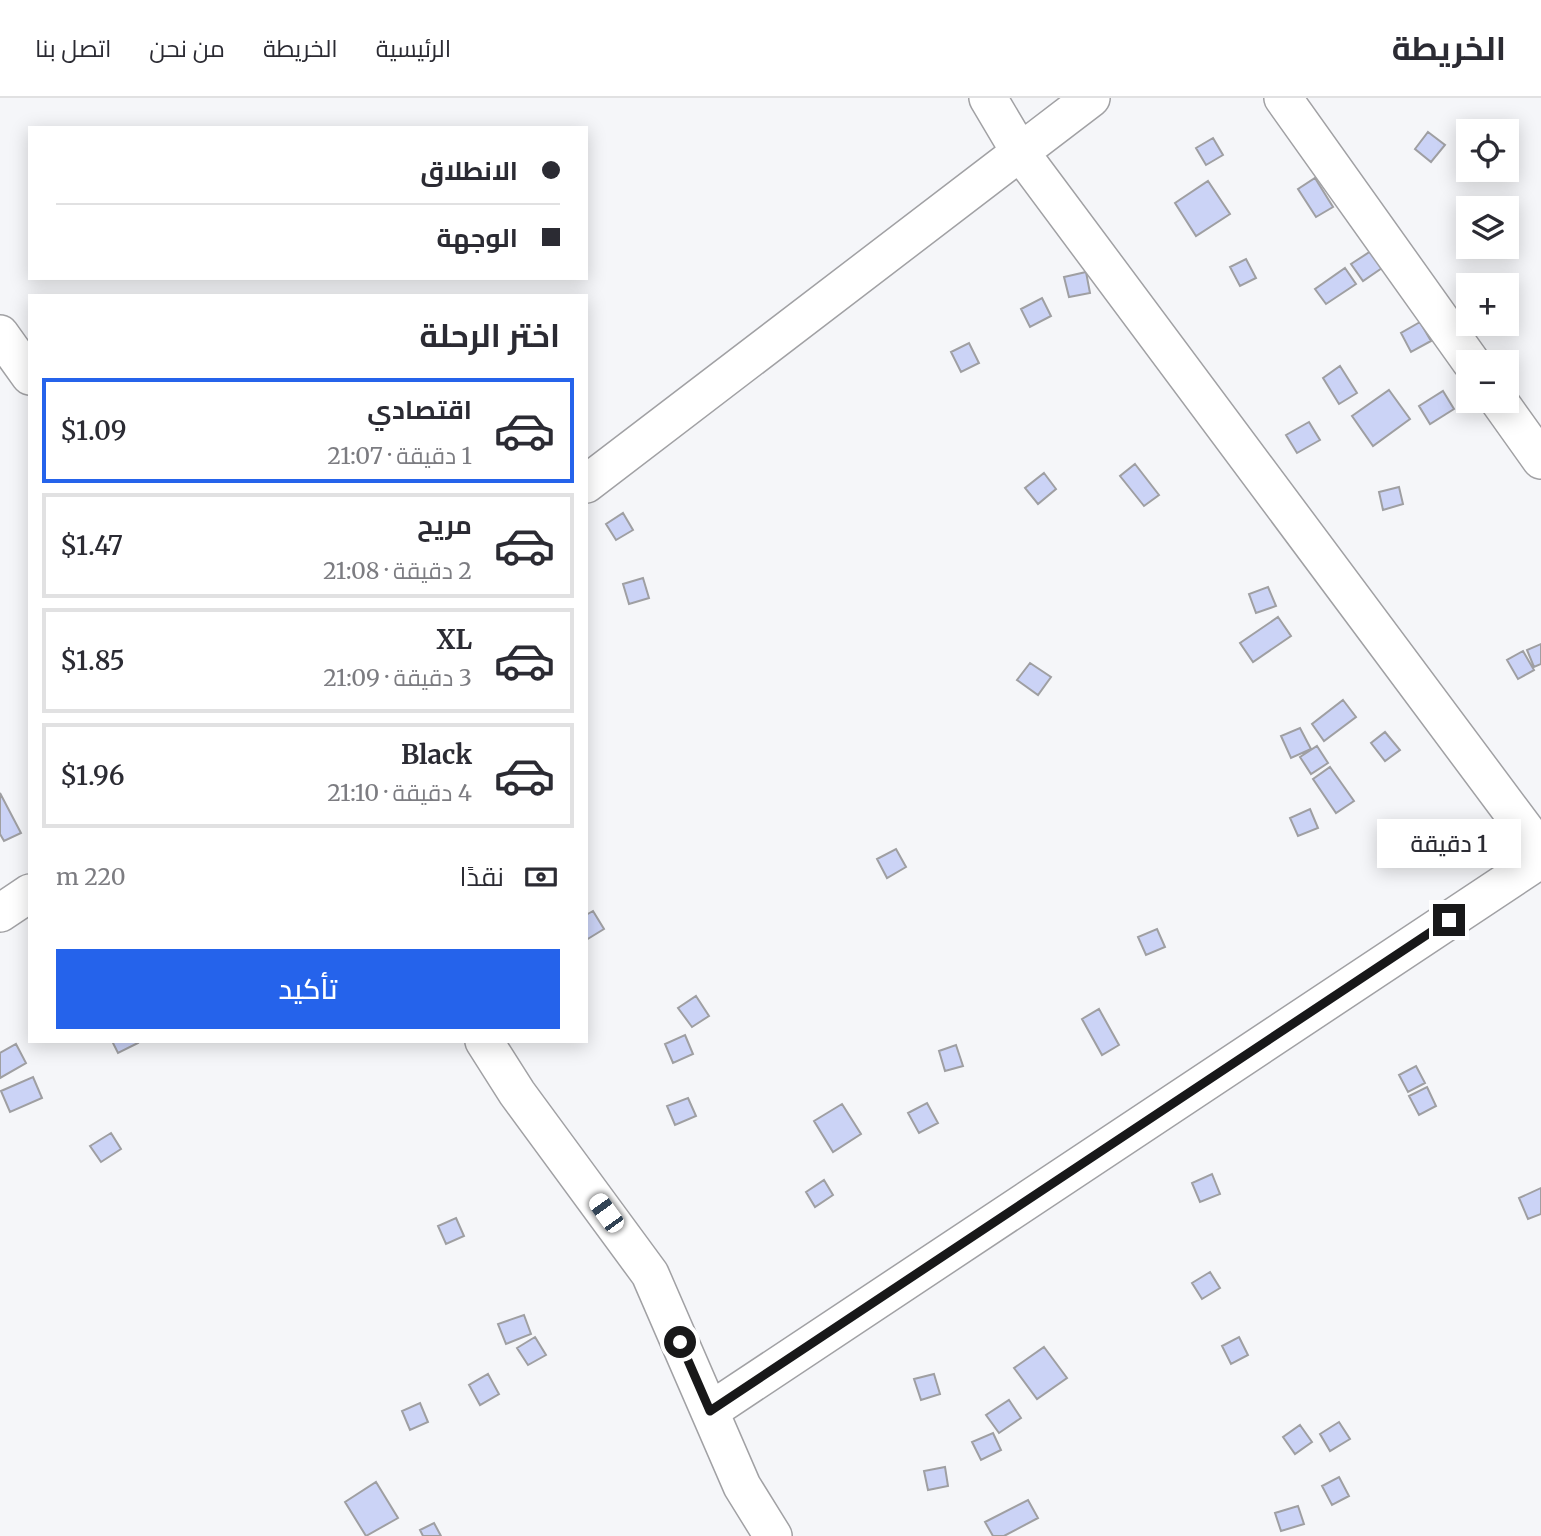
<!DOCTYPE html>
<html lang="ar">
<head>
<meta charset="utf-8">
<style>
	body { margin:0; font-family:Merriweather,Cairo,serif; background:#f7f7f7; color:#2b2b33; direction:rtl; height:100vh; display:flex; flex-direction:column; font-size:26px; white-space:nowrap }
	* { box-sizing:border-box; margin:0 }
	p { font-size:23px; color:#7c7c81 }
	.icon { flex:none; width:38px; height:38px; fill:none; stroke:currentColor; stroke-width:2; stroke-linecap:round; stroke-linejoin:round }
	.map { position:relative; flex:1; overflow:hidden; direction:ltr }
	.panel { position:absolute; left:28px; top:196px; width:560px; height:749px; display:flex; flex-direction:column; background:#fff; border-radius:0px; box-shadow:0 4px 18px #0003; direction:rtl }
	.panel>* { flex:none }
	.guide { position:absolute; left:28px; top:28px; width:560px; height:154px; border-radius:0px; box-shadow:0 4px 18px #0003; direction:rtl; display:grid; align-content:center; height:154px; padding:0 28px; background:#fff }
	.buttons { position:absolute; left:1456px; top:21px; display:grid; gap:14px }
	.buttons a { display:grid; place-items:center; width:63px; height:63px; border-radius:0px; background:#fff; box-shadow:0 4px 18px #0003; font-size:35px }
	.end { position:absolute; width:32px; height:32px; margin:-16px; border:9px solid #181819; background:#fff; box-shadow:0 0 0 4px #fff }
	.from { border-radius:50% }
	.bubble { position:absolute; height:49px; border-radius:0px; background:#fff; box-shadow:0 4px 18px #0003; font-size:23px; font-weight:600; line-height:49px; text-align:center; direction:rtl }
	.car { position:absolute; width:21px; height:42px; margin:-21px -10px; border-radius:9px; box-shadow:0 0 5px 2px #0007; background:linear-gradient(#fff 24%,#345 0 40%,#fff 0 76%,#345 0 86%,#fff 0) }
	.guide b { display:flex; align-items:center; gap:24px; height:66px; font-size:26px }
	.guide b+b { border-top:2px solid #e1e1e2 }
	.guide i { width:18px; height:18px; background:#2b2b33 }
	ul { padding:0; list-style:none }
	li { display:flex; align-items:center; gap:21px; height:105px; margin:0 14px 10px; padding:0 14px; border:4px solid #e1e1e2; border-radius:0px }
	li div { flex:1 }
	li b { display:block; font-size:26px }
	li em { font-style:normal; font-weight:600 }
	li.selected { border-color:#2563eb }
	li>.icon { width:63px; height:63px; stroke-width:1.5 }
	h2 { padding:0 28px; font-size:32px; line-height:84px }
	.pay { display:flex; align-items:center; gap:18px; height:77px; padding:0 28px; font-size:26px }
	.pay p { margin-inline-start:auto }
	.button { display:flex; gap:14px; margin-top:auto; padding:14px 28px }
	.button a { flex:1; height:80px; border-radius:0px; background:#2563eb; color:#fff; font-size:28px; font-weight:600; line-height:80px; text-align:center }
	header { display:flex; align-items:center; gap:42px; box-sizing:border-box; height:98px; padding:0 35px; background:#fff; border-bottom:2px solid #e1e1e2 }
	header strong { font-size:33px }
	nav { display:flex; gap:38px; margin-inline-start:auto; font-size:24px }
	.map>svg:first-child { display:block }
	.building { fill:#cbd3f6; stroke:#9f9fa2; stroke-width:2 }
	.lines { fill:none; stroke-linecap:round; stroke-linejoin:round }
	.minor-casing { stroke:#a1a1a4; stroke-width:40 }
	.minor { stroke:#fff; stroke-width:37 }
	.route { stroke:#181819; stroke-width:9 }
</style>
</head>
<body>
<header>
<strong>الخريطة</strong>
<nav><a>الرئيسية</a><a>الخريطة</a><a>من نحن</a><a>اتصل بنا</a></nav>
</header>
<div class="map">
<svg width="1541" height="1438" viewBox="0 0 1541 1438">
	<rect width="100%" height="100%" fill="#f5f6f9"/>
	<!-- building -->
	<path class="building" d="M1428,34L1445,47L1431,64L1415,51Z
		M1213,40L1223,57L1206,67L1196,50Z
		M1315,80L1333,109L1316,119L1298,91Z
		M1208,83L1230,116L1196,138L1175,105Z
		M1371,153L1382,170L1363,183L1351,166Z
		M1246,161L1256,180L1240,188L1230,169Z
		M1345,170L1356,186L1326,206L1315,191Z
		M1086,174L1090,195L1069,199L1064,179Z
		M1042,200L1051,218L1030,229L1021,211Z
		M1420,224L1431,243L1411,254L1401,235Z
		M969,245L979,265L961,274L951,254Z
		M1340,268L1357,295L1339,306L1323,280Z
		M1389,292L1410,321L1373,348L1352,318Z
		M1443,293L1454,311L1430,326L1419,308Z
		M1309,324L1320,342L1297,355L1286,337Z
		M1135,366L1159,397L1144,408L1120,378Z
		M1044,375L1056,391L1038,406L1025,390Z
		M1399,389L1403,406L1383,412L1379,394Z
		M623,415L633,432L616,442L606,426Z
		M643,480L649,500L629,506L623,486Z
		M1268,489L1276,508L1256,515L1249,496Z
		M1278,519L1291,538L1253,564L1240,545Z
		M1541,546V566L1534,569L1527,552Z
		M1523,553L1534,572L1518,581L1507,562Z
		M1030,565L1051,579L1038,597L1017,582Z
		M1343,602L1356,619L1324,643L1312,626Z
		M1300,630L1311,651L1291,660L1281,638Z
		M1385,634L1400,652L1385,663L1371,645Z
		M1317,648L1328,665L1311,676L1300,659Z
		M1330,669L1354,703L1336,715L1313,681Z
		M0,695L21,735L4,743L0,736Z
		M1310,711L1318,730L1298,738L1290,720Z
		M896,751L906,769L887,780L877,761Z
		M593,813L604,831L586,842V817Z
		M1157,831L1165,849L1146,857L1138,839Z
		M696,898L709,918L692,929L678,910Z
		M1099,911L1119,947L1102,957L1082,921Z
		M685,937L693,956L673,965L665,946Z
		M112,943H137L138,945L118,955Z
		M16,946L26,965L0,980V955Z
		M956,947L963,968L945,973L939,953Z
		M1416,968L1425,985L1408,994L1399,977Z
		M33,979L42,1000L10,1014L1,993Z
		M1427,989L1436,1008L1419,1017L1409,998Z
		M688,1000L696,1018L675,1027L667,1008Z
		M927,1005L938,1025L919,1035L908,1015Z
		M842,1006L861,1036L833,1054L814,1023Z
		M111,1035L121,1051L101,1064L90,1048Z
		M1212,1076L1220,1096L1200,1104L1192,1085Z
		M824,1082L833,1097L815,1109L806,1094Z
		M1541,1090V1116L1528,1121L1519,1100Z
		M456,1120L464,1138L446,1146L438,1128Z
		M1210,1174L1220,1190L1202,1201L1192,1185Z
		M524,1217L531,1236L506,1246L498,1226Z
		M535,1239L546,1257L528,1267L517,1250Z
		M1239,1239L1248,1257L1231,1266L1222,1248Z
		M1044,1249L1067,1280L1037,1301L1014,1270Z
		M488,1276L499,1296L480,1307L469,1287Z
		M934,1276L940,1296L921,1302L914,1281Z
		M1009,1302L1021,1320L999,1335L986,1317Z
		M420,1305L428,1324L410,1332L402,1313Z
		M1339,1324L1350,1341L1330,1353L1320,1336Z
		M1300,1327L1312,1344L1295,1356L1283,1339Z
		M993,1335L1001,1352L981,1362L972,1344Z
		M945,1369L948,1388L928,1392L924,1373Z
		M1339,1379L1349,1398L1332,1407L1322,1388Z
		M376,1384L398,1420L366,1438L345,1404Z
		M1028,1402L1038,1420L1004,1438H993L985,1424Z
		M1298,1408L1304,1426L1281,1433L1275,1415Z
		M434,1425L441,1438H423L420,1432Z"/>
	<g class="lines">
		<defs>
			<path id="minor" d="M988,0L1020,54L1541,753
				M1283,0L1471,264
				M0,236L30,278
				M1499,303L1541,362
				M586,386L1091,0
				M0,815L30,795
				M484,943L517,995L650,1176L742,1388L773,1438
				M710,1313L1541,761"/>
		</defs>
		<!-- minor casing -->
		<use href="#minor" class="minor-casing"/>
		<!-- minor -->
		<use href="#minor" class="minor"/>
	</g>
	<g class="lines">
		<!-- route -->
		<path class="route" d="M680,1244L710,1313L1449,822"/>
	</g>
</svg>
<div class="buttons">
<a><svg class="icon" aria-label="locate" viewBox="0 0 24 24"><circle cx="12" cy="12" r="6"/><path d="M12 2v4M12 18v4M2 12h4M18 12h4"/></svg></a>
<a><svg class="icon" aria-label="layers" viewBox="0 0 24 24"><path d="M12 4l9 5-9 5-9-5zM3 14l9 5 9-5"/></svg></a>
<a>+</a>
<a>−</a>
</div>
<i class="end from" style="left:680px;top:1244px"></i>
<i class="end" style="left:1449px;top:822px"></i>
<div class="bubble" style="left:1377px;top:721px;width:144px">1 دقيقة</div>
<i class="car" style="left:606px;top:1115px;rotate:324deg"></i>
<div class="guide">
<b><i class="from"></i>الانطلاق</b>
<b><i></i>الوجهة</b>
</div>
<section class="panel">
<h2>اختر الرحلة</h2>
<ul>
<li class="selected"><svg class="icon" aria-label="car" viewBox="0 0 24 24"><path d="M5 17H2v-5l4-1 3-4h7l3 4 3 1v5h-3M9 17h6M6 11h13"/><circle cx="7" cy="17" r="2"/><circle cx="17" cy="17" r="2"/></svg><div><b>اقتصادي</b><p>1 دقيقة · 21:07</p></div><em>$1.09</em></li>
<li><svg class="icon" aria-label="car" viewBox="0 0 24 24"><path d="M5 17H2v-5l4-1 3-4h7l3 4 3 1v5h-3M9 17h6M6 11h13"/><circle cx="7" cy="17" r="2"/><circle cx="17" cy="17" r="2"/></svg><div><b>مريح</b><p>2 دقيقة · 21:08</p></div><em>$1.47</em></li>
<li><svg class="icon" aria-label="car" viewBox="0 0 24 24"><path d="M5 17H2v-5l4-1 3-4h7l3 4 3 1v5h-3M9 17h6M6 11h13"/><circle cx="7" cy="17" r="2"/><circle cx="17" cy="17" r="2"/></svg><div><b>XL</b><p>3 دقيقة · 21:09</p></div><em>$1.85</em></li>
<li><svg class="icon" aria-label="car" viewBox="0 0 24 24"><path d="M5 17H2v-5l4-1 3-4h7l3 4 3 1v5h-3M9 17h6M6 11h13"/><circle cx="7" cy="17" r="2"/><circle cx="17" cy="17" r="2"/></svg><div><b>Black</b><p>4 دقيقة · 21:10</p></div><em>$1.96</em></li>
</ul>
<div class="pay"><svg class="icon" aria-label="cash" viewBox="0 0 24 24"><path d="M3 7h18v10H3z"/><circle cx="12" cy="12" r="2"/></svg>نقدًا<p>220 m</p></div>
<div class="button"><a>تأكيد</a></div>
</section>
</div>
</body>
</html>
